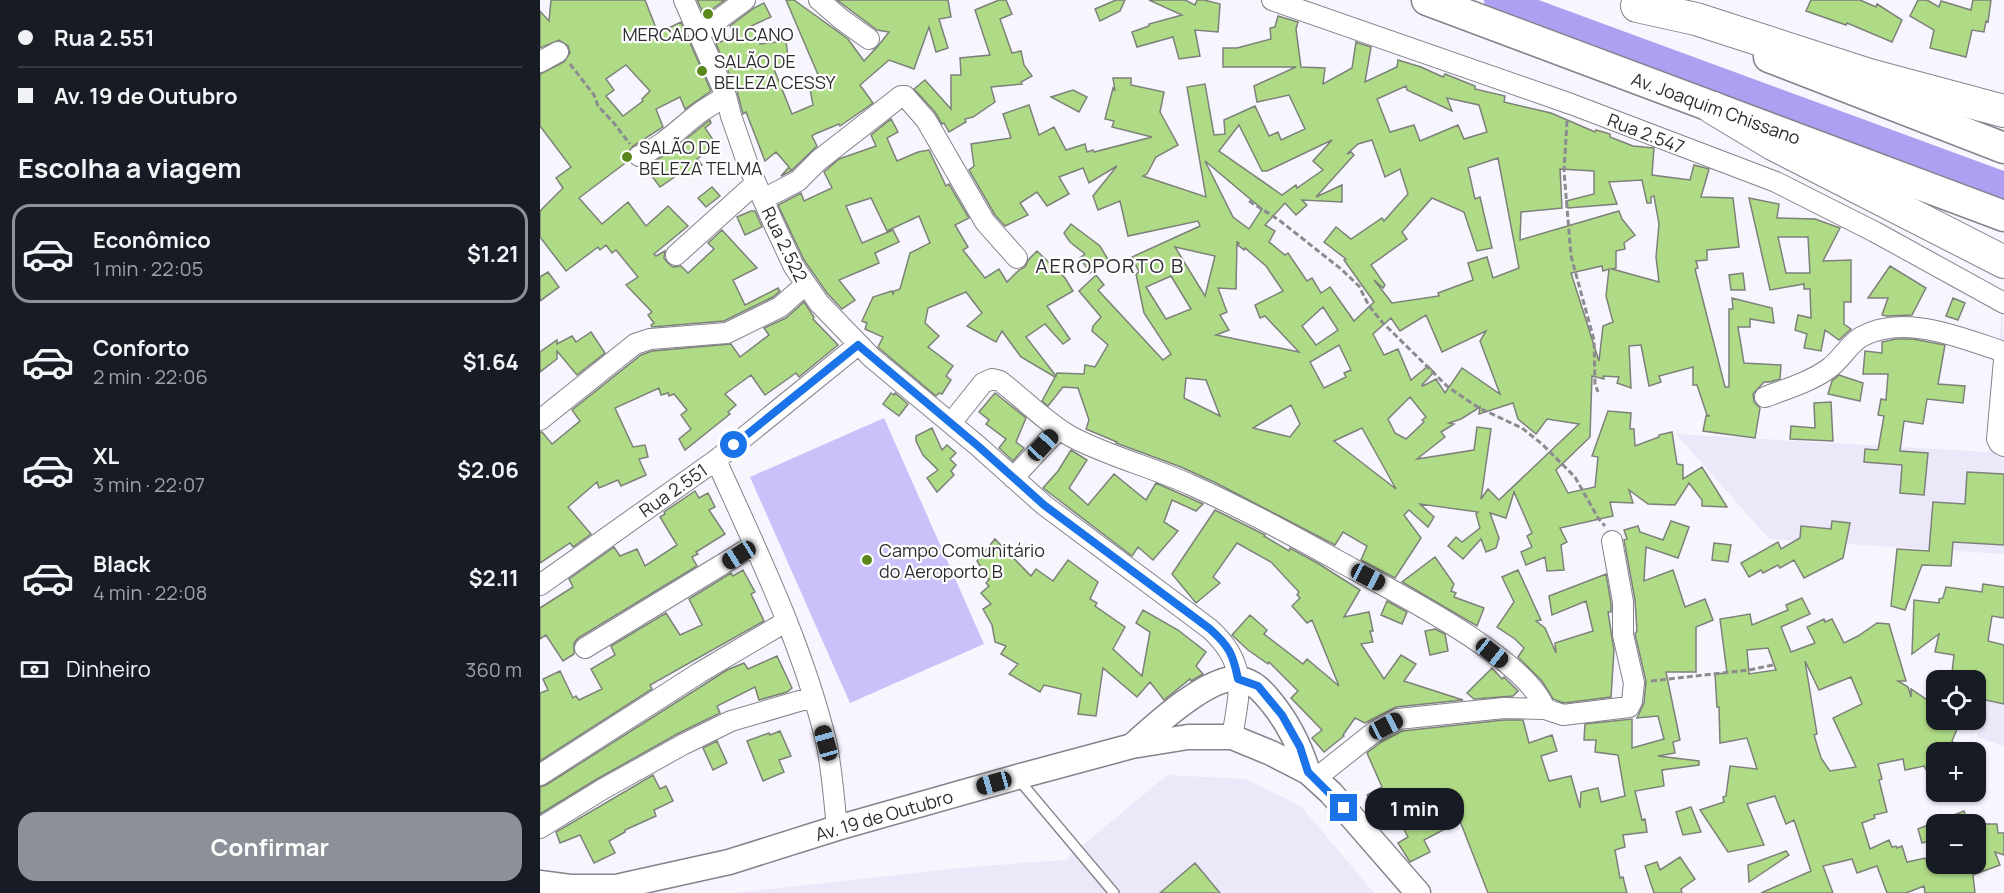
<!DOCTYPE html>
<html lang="pt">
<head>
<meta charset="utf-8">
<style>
	body { margin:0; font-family:Manrope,sans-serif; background:#20242c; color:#f1f3f6; height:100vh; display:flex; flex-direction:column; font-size:22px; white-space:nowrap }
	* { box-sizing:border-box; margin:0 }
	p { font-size:20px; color:#9ea1a6 }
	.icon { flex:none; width:33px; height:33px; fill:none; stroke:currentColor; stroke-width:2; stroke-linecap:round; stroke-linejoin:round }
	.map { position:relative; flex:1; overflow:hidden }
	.panel { display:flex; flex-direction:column; background:#171b24; width:540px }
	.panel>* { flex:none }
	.guide { display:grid; align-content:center; height:132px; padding:0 18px; background:#171b24 }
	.fabs { position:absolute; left:1386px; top:670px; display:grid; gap:12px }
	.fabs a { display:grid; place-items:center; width:60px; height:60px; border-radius:12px; background:#171b24; box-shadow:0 2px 4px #0004; font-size:30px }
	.end { position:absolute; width:27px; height:27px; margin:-14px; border:8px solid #1a73e8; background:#fff; box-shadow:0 0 0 3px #fff }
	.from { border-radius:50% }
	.bubble { position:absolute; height:42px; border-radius:18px; background:#171b24; box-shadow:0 2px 4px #0004; font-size:20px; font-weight:700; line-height:42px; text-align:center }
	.car { position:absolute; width:18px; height:36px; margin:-18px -9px; border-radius:8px; box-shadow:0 0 4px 2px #0007; background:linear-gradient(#222 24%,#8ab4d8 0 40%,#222 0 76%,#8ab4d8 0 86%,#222 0) }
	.guide b { display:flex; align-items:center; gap:21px; height:57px; font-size:22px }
	.guide b+b { border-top:2px solid #363941 }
	.guide i { width:15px; height:15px; background:#f1f3f6 }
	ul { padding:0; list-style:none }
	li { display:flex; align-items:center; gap:18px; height:99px; margin:0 12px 9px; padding:0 6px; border:3px solid transparent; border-radius:18px }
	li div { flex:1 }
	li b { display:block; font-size:22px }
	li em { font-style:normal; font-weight:700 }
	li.current { border-color:#8c9099 }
	li>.icon { width:54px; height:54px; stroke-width:1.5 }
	h2 { padding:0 18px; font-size:27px; line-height:72px }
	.pay { display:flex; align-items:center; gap:15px; height:66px; padding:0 18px; font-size:22px }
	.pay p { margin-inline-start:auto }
	.button { display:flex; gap:12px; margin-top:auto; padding:12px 18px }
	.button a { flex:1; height:69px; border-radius:18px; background:#8c9099; color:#fff; font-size:24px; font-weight:700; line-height:69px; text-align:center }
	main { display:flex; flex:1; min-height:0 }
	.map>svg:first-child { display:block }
	.built { fill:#ebe8fa }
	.green { fill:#cac1fa }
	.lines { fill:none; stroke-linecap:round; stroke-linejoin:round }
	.river { stroke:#ae9ff2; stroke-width:28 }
	.building { fill:#b0db86; stroke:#7c8179; stroke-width:1.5; fill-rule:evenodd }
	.service-casing { stroke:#84838c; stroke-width:12 }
	.minor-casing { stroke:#84838c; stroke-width:22 }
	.tertiary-casing { stroke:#84838c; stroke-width:27 }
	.primary-casing { stroke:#84838c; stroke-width:33 }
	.trunk-casing { stroke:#84838c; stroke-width:34 }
	.path { stroke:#8c8b90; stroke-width:3; stroke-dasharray:6 3; stroke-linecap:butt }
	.service { stroke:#fff; stroke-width:9 }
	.minor { stroke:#fff; stroke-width:20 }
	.tertiary { stroke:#fff; stroke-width:24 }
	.primary { stroke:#fff; stroke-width:30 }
	.trunk { stroke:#fff; stroke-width:32 }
	.route { stroke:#1a73e8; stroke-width:8 }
	.poi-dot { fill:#598719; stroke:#fff; stroke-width:2 }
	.labels { text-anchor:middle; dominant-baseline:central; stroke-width:4.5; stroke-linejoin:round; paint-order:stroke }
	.poi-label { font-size:18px; fill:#2d2c30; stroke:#fff; text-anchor:start }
	.street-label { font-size:18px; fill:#2d2c30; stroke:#fff }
	.neighbourhood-label { font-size:20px; letter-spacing:1.5px; fill:#2d2c30; stroke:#fff }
</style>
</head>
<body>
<main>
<section class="panel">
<div class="guide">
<b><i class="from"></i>Rua 2.551</b>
<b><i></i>Av. 19 de Outubro</b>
</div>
<h2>Escolha a viagem</h2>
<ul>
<li class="current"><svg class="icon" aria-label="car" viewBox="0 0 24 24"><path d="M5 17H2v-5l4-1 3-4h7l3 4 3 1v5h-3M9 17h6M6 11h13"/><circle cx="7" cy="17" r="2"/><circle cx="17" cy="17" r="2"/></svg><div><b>Econômico</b><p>1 min · 22:05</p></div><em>$1.21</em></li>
<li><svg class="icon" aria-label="car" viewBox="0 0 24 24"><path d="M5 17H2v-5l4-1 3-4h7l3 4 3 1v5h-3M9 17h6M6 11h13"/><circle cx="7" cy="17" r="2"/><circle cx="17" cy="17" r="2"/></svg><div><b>Conforto</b><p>2 min · 22:06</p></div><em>$1.64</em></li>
<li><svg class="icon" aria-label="car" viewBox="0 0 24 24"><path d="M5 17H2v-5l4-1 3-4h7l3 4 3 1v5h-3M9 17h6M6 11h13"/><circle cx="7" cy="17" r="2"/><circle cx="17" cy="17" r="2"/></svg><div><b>XL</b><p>3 min · 22:07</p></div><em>$2.06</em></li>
<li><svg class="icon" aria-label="car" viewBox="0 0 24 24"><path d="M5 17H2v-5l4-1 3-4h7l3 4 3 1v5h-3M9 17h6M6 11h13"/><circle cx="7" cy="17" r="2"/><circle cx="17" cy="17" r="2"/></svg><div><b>Black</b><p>4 min · 22:08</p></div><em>$2.11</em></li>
</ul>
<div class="pay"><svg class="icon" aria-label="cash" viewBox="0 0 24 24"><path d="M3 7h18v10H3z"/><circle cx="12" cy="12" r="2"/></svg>Dinheiro<p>360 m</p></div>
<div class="button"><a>Confirmar</a></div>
</section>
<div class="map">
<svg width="1464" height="893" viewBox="0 0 1464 893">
	<rect width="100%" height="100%" fill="#f7f6fe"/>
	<!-- built -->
	<path class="built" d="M1463,299L1464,554L1229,539L1136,434L1448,452Z
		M1464,653V746L1437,737Z
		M627,775L706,779L761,806L834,893H194L429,867L525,860Z"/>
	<!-- green -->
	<path class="green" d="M344,418L444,644L310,703L210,477Z"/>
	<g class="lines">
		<!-- river -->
		<path class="river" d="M958,0L1464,186"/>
	</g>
	<!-- building -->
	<path class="building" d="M11,0H105L118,33L141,22L171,91L145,109L140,97L116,109L123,127L93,146L87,154L88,161L39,198L62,224L88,202L106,226L128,206L148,226L114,254L116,256L125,251L124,258L128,263L133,267L141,266L148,273L174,249L168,243L182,230L217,268L193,280L205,305L238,288L240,291L233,297L184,321L112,327L111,325L114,323L108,315L112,312L86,285L98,277L76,250L72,253L66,245L60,250L58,247L26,271L0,237V211L23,188L16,178L31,167L0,126V74L24,62L30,53L28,46L19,40L0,48V11L9,21ZM86,65L110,91L102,99L103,101L83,116L66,96L74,90L66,79Z
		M157,0H185L164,15Z
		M246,0H254L308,39L324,61L338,46L349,32L337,30L297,0H408L411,17L399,19L408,48L396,52L389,27L374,69L349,60L320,85L333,103L300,126L299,124L275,134L272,136L277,146L252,170L250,169L251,171L241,176L249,167L236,152L225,161L206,112L203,114L197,91L176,44L195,35L190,26L214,8L224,3L231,17L211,26L220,44L246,41L249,66L234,69L252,114L273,105L268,78L279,77Z
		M459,0H466L472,14L460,19L472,53L481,51L484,65L492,76L481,82L482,84L451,87L455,102L433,117L425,119L426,122L409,132L404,123L402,124L395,112L374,89L385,80L411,109V75H421L420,58L450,55L435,10Z
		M576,0H585L580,11L560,21L555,9Z
		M609,0H645L655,5L657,0H664L680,4L678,32L655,30L660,56L639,59L633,37L597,47L592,32L609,26V24L642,15Z
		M1271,0H1320L1336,7L1337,4L1362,20L1352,42L1307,23L1306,25L1266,11Z
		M1378,0H1387L1399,7L1401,1L1431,10L1433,0H1451L1448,22L1446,21L1444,32L1432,30L1426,57L1390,48L1394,30L1370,16Z
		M738,16L758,22L756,29L761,67L785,68L783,84L812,68L816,42L818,43L831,47L825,82L857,67L858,60L881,67L903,77L905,74L935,86V89L965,96L964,102L1011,113L1055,132L1056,130L1070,134V137L1093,146L1114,148L1112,175L1150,180L1154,165L1169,169L1161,197L1193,198L1199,247L1167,250V260L1156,261L1158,268L1155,269L1185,387H1189V309H1193L1192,298L1232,308L1234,323L1210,319V327H1198L1204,363L1241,365L1240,379L1230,382H1224L1213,394L1214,402L1220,408L1215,438L1163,431L1166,416H1170L1167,415L1157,385H1153V367L1119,376L1121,382L1109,386L1101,345L1089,346L1091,388L1077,383L1079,377L1063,376L1064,379L1052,376L1050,437L1016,470L1028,493L1055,487L1058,457L1052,456L1068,411L1091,413L1090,429H1094L1095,446L1119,437V435L1132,432L1137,464L1143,465V479L1162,467L1187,507L1162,506V500L1149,483L1135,505L1108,504L1089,490L1093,503L1070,502L1073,516L1020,528L1027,542L1021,545L1024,570L1007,571L1005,557L986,565L981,552L992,547L987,536L992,533L974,492L966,518L950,513L959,538L956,548L946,552L941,539L923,559L908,546L916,537L922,542L940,528L936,514L938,512L880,504L894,517L888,527L869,510L864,515L881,538L855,578L821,560L827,546L803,532L795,545L676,483L641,467L576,443L577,442L546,429L549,420L538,388L523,387L508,406L502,401L515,377L481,357L462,331L456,342L427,326L442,313L426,292L388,308L385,323L399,336L388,347L413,366L406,376L411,380L402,394L399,393L396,396L340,349L338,347L343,337L325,329L327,323L322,321L333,297L352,291L353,294L354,291L360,289L370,253L390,243L379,216L347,231L331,198L306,206L322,243L353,230L359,242L335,253L339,263L299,280L315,300L302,309L287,293L264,260L238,205L261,193L264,201L292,188L284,172L299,159L336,146L331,135L351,119L358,132L347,138L357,161L378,152L389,150L406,186L409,184L429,218L415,225L428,247L423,250L445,278L459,269L467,282L479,270L485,267L489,259L497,251L525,278L533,291L507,306L530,339L523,344L505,324L486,337L516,376L517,373L544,374L545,365L555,367L568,345L552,331L553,326L561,317L539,291L556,275L564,285L558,290L623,360L631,354L604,313L596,274L599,272L592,257L660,226L658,221L588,236L580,201L558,210L553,196L577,166L549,183L543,168L519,177L529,194L507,206L497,192L480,203L488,215L465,226L455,215L429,170L434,166L431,144L471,138L463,114L489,105L499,135L514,127L526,150L545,144L547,152L553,150L554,152L612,137L572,127L574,121L565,119L573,88L575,91L573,78H591V85L624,92L620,112L638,145L616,157L607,174L603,176L666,197L647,87L665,84L674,135L685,134L684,120L715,106L729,136L738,132L741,140L765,129L749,95L717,102L714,86L756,67H683V48H697L731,39L730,28L735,27ZM866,86L867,90L912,111L907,98L939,105L947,132L924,139L918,125L880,141L874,125L850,132L837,99ZM699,125L722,171H727L792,140L773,161L783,170L757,188L756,185L742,195L679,151ZM832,140L845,177L860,169L868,194L844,221L842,218L811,239L796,227L784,242L806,259L804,260L834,302L814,321L790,287L781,293L772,278L767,281L748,253L745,255L729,242L735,231L725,225L745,203L756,215L767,205L762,200L802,202V185L776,197L814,155L811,152L807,154L818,144ZM958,158L979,268L953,278L947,257L928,263L933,280L898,293L899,296L852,303L834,280L843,288L845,285L831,265L867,239L862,232L892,198L924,212L937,251L952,248L940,197L935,199L928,168ZM665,161L722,209L709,229L693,217ZM1020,169L1054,171V194L1026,201L1028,208L1077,204L1069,182L1102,180L1107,203H1111V197L1114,196L1119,224L1116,257L1119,282L1072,269L1076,268V251L1085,249L1084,243L1095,235L1082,219L1079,211L980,240L981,212L1022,208ZM697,242L699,243L698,245L704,250L705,248L726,266L743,291L715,305L720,318L725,316L759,352L676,335L689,330L680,315L687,312L678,288L696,289ZM635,247L675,256L665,296ZM1062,266L1063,271L1069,269L1066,296L1073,322L1063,326L1059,361L1031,273ZM631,276L651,309L626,319L606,287ZM783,307L798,330L776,345L762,326ZM886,315L902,352L946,331L940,341L960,394L922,368L905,393L896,379L883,386L882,385L894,372L888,366L871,380L858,349L844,355L833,334L851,318L860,331ZM799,345L811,370L804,373L806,377L784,388L770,362ZM646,378L666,380L680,416L644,398ZM870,397L886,417L882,420L884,422L866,439L855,433L848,419ZM973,403L978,419L996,434L1007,419L1039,424L959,500L948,489L941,499L951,429L937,427L934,450L877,459L905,437L901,432L914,424L909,423L921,419L940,407L939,414ZM751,405L760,424L750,437L713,428ZM822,428L856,489L794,441Z
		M533,90L547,97L539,112L511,97Z
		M170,120L171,123L165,128L176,144L157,159L162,165L149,175L145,170L120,187L105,167L131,151Z
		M172,187L180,196L166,207L158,198Z
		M1209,198L1239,204L1237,218L1275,219L1300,228L1283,261L1311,260V302H1304V324L1311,329L1299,340L1285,330L1281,351L1264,348L1267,334L1255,330L1258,315L1271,318L1270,289H1264V284L1230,290ZM1238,237H1268L1270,273H1246Z
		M211,211H215L222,227L205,235L197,217Z
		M531,224L560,246L569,261L550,273L540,258L545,254L530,242L524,233Z
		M1350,266L1386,288L1372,315L1347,316L1342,315L1348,298H1328Z
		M8,272L19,287L0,301V277Z
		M1203,273L1205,290H1191L1189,275Z
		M1413,298L1425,303L1418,320L1406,316Z
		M264,302L274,317L273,319L298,345L259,377L256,373L225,395L211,375L185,394L196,405L188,412L190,414L145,450L139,439L151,429L141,415L147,410L134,394L129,396L128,393L121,395L119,388L75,408L93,447L105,445L108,457L99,459L106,475L81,486L78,480L59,488L57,482L28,507L51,534L33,547L30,543L0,563V432H2L12,444L40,421L32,410L101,355L112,351L191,344L200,357L229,335L224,328L246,318Z
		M51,332L65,353L37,375L17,351V359L0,372V352L17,340V344L32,336L36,342Z
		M1356,339H1373L1405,345L1398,384L1425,386L1423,403L1387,399L1383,424L1364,421L1360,451L1388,453L1384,495L1360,493L1362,465L1324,462L1325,449L1338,450L1344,416L1338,415L1341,399L1346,400L1348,374H1323L1325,351L1342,353V342Z
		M1299,375L1323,383L1320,401L1288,394L1292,381Z
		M351,393L354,395L355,393L368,404L359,416L343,404Z
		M455,393L486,418L476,442L484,448L473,461L459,448L466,439L446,424L449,420L439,412Z
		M1291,402L1293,441L1250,439L1251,426L1275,428L1274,403Z
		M392,428L402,450L407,445L416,453L410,459L416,465L411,471L414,475L397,492L387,478L398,470L383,455L376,441V436Z
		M531,450L547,460L529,488L548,505L574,474L606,500L616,483L663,504L656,511L632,500L624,522L638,531L613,560L598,547L592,556L503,488L518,471Z
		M1427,472L1464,474V545L1413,542L1411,566L1382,565L1365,610L1351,606L1357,549L1389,551L1393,502L1425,504Z
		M155,491L159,498L168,493L175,507L169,510L185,534L156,552L158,554L152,557L157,566L38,638L34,643V654L23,661L6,635L0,639V608L33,587L29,579L74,547L80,556L97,549L105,566L137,545L120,517L125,514L124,512Z
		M675,510L725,535L724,536L749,551L750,548L779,564L820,590L804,617L829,612L833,631H830L833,642L821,644L844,679L861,655L876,664L864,681L923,700L856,707L825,723L815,718L803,735L804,736L784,752L772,738L782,730L751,698L758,691L729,662L728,664L708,650L692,635L710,615L727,630L724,634L763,664L767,659L799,686L772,620L767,623L752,606L760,598L757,595L759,592L731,562L697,543L673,577L680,583L656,603L632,574Z
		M1131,521L1149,527L1138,558L1106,547L1104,581L1133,570L1145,607L1165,599L1173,620L1156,627V672H1126L1140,740L1133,742L1135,753L1118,756L1159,761V765L1122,770L1124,786L1095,791L1102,820L1105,819L1107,832L1083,835L1085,847L1075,850L1080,878L1083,877L1087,893H948L920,821L884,840L890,852L870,862L858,843L868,837L853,810L838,817L827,795L842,787L827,753L841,742L862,731L964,720H983L989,743L1012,735L1017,751L1001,756L1009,781L1031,776L1040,808L1041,792L1058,788L1061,802L1085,796L1078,755L1055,752L1056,740H1044L1045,724L1092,719V748L1124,739L1118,716L1097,718L1104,703L1106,681L1095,634L1097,631L1095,600L1084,540L1087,539L1084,530L1098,526L1100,532L1123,540Z
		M1292,521L1310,523L1303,558L1264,578L1254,560L1240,568L1238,565L1223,573L1221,570L1209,577L1201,563L1238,542L1241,549L1260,538L1261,526L1291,529Z
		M455,539L491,576L496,569L513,581L528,560L558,582L550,599L557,603L555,606L585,627L573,649L602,676L610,632L596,623L603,610L638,630L666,652L656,666L663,674L651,681L650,679L624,700L610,682L597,697L563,668L556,716L538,714L541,694L538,693L504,685L500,692L469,674L478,664L461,654L466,646L455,642L452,625L443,609L451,604L441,593L449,586L446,583L449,580L437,561Z
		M1174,543L1191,545L1188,562L1172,560Z
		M895,557L914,584L911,591L916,593L914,597L944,608L937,626L862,582Z
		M203,570L215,592L211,594L224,621L110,685L112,689L0,761V693L8,690L3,679L20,671L33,698L36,696L39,700L62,689L51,669L75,655L71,646L126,613L140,635L162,625L149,599L191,573L193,576Z
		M978,570L1001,620L996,621L1005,628L1016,653L1015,643L1053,631L1046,601L1012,615L1009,596L1066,574L1071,603V612H1068L1074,650L1071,697L1024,703L1013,699L1002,681L978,657L984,648L975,639L957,627L974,602L962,577Z
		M1443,584L1464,587V618L1452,616L1448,641L1464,645V704L1436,698V681H1411L1414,655L1395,652L1399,634L1372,654L1374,600L1399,603V599L1403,598L1406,587L1442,592Z
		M1262,598L1270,614L1241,627L1251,652L1275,643L1267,627L1284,619L1285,622L1292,619L1304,643L1318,636L1337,623L1349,624L1366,681H1358L1368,687L1371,697V689L1396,706V720H1421L1412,741L1415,744L1405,753H1396V786L1384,766L1365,770L1363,759L1338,764L1342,779L1339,780L1347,812L1334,815L1335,818L1322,823L1330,849L1349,840L1352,847L1356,846L1357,848L1362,846L1367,862L1385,858L1388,864H1436V824H1457L1458,833H1464V855L1455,852L1460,865L1433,875L1435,893H1385L1384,886L1366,893H1347L1337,866L1317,873L1312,859L1283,866L1293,893H1221L1271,871L1254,820L1246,824L1235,796L1207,804L1224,845L1188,852L1160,810L1184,802L1183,797L1186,796L1190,766L1217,769L1207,738L1180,743L1179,707H1177L1175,674L1187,673L1180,619L1210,614L1212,625L1248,610L1246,605ZM1228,648L1236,670L1209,674L1207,650ZM1265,661L1279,690L1311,677L1322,704L1293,718L1316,767L1290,771L1281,758L1274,735L1277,734Z
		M847,601L867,612L862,624L841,615Z
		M895,629L905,634L908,651L890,655L885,631Z
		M237,656L252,688L247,692L219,700L215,687L177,706L180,713L139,733L57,779L0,814V787L6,785L187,670L204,663L208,669Z
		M952,668L962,679L964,677L978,691L973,696L934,699L927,693Z
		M240,731L251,756L239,760L244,772L223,781L207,741L229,733L230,735Z
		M177,741L187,763L173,770L163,748Z
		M113,775L120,789L126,786L133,801L114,810L116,816L85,830V832L69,841L75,853L54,863L40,835L20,843L16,832Z
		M1151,807L1161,832L1143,835L1136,812Z
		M1424,811L1429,825H1396V839L1382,843L1378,829Z
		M1246,851L1249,855L1209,882L1208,865Z
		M1140,857L1155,879L1141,889L1142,893H1114L1105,866L1117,862L1120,870Z
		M655,863L680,893H620Z"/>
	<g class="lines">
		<defs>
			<path id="service" d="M479,780L574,893"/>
			<path id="minor" d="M144,0L186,96L191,116L208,165L233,222L254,267L279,303L332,358L438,446L504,505L670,629C708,664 700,690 692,737
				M279,0L301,19L329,39
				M732,0L1031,104L1236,182L1335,232L1464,303
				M159,34L205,0
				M0,62L18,52
				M99,156C125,145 140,127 162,111C170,106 178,101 186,96
				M223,199L258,181L279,160L361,96H365L386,120L445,222L477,258
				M136,255L216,183
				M1464,360L1457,439L1460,444L1464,446
				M1225,397C1246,389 1270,382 1288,369C1301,360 1308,345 1321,337C1364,313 1422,338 1464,352
				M0,420L95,344L110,339L187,333L240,307L265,285
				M411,423L443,383L452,379L460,381C484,399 506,423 532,437C570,457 612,467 651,485C703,508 754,536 804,564C853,591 986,657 1005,709
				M176,460C217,551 262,643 286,741C292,769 294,799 297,828
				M473,478L519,429
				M0,585L176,460L318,345
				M45,648L214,545
				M0,775L159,673L247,621
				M775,779L834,732L858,719L964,708L1005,709L1023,715L1089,707L1092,701L1094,683L1083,635V602L1072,541
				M0,828L63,789L144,744L191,721L273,697"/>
			<path id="tertiary" d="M592,746C613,727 670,674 700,679C715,682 723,692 732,703C749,724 760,747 768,772
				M0,883L30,887H76L189,862L297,828L477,777L592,746L648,737H692L731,753L768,772L791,793L878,893"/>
			<path id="primary" d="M887,0C1079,73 1272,143 1464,216
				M1229,57L1464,148"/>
			<path id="trunk" d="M1097,6L1156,19L1329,75L1464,111
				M1173,108L1233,144L1464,262"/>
		</defs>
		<!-- service casing -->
		<use href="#service" class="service-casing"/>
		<!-- minor casing -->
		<use href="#minor" class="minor-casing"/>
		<!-- tertiary casing -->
		<use href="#tertiary" class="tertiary-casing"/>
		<!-- primary casing -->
		<use href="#primary" class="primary-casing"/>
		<!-- trunk casing -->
		<use href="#trunk" class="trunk-casing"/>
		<!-- path -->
		<path class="path" d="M30,64L54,95L58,106L73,122L90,144
			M1027,121L1024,171L1031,256L1054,340L1055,384L1058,392
			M709,201L739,220L801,269L819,286L829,306L842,322L908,387L939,408L982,428L1002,444L1035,477L1058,518L1065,526
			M1111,681L1209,670L1233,665"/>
		<!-- service -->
		<use href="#service" class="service"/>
		<!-- minor -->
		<use href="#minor" class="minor"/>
		<!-- tertiary -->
		<use href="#tertiary" class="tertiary"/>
		<!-- primary -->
		<use href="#primary" class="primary"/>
		<!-- trunk -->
		<use href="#trunk" class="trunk"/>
	</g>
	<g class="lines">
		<!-- route -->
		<path class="route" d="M194,445L318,345L438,446L504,505L670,629C689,646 693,654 698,679L718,686L742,715L760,747L768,772L804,808"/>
	</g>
	<!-- markers -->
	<g class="poi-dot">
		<circle cx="168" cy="14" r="6"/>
		<circle cx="162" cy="71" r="6"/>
		<circle cx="87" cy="157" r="6"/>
		<circle cx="327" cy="560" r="6"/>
	</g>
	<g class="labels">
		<!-- poi labels -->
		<g class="poi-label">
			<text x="168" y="34" text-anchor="middle">MERCADO VULCANO</text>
			<text x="174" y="61">SALÃO DE<tspan x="174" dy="21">BELEZA CESSY</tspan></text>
			<text x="99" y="147">SALÃO DE<tspan x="99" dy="21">BELEZA TELMA</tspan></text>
			<text x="339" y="550">Campo Comunitário<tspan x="339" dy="21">do Aeroporto B</tspan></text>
		</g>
		<!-- street labels -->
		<g class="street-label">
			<text transform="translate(1176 108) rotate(20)">Av. Joaquim Chissano</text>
			<text transform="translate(1106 133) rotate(21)">Rua 2.547</text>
			<text transform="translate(245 244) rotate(64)">Rua 2.522</text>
			<text transform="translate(133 490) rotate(-35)">Rua 2.551</text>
			<text transform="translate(344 815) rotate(-16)">Av. 19 de Outubro</text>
		</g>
		<!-- neighbourhood labels -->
		<g class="neighbourhood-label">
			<text x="570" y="265">AEROPORTO B</text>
		</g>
	</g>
</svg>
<div class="fabs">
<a><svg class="icon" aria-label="locate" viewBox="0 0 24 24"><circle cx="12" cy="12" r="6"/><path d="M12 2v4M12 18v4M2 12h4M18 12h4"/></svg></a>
<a>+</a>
<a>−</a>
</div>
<i class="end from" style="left:194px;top:445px"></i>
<i class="end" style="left:804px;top:808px"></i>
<div class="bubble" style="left:825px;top:788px;width:99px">1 min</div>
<i class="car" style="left:503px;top:445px;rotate:43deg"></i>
<i class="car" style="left:199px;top:555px;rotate:238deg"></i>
<i class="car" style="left:828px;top:577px;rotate:118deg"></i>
<i class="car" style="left:952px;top:653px;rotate:129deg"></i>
<i class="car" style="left:846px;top:726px;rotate:62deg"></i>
<i class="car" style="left:286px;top:743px;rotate:344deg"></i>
<i class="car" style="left:454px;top:783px;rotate:254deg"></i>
</div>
</main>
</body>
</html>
